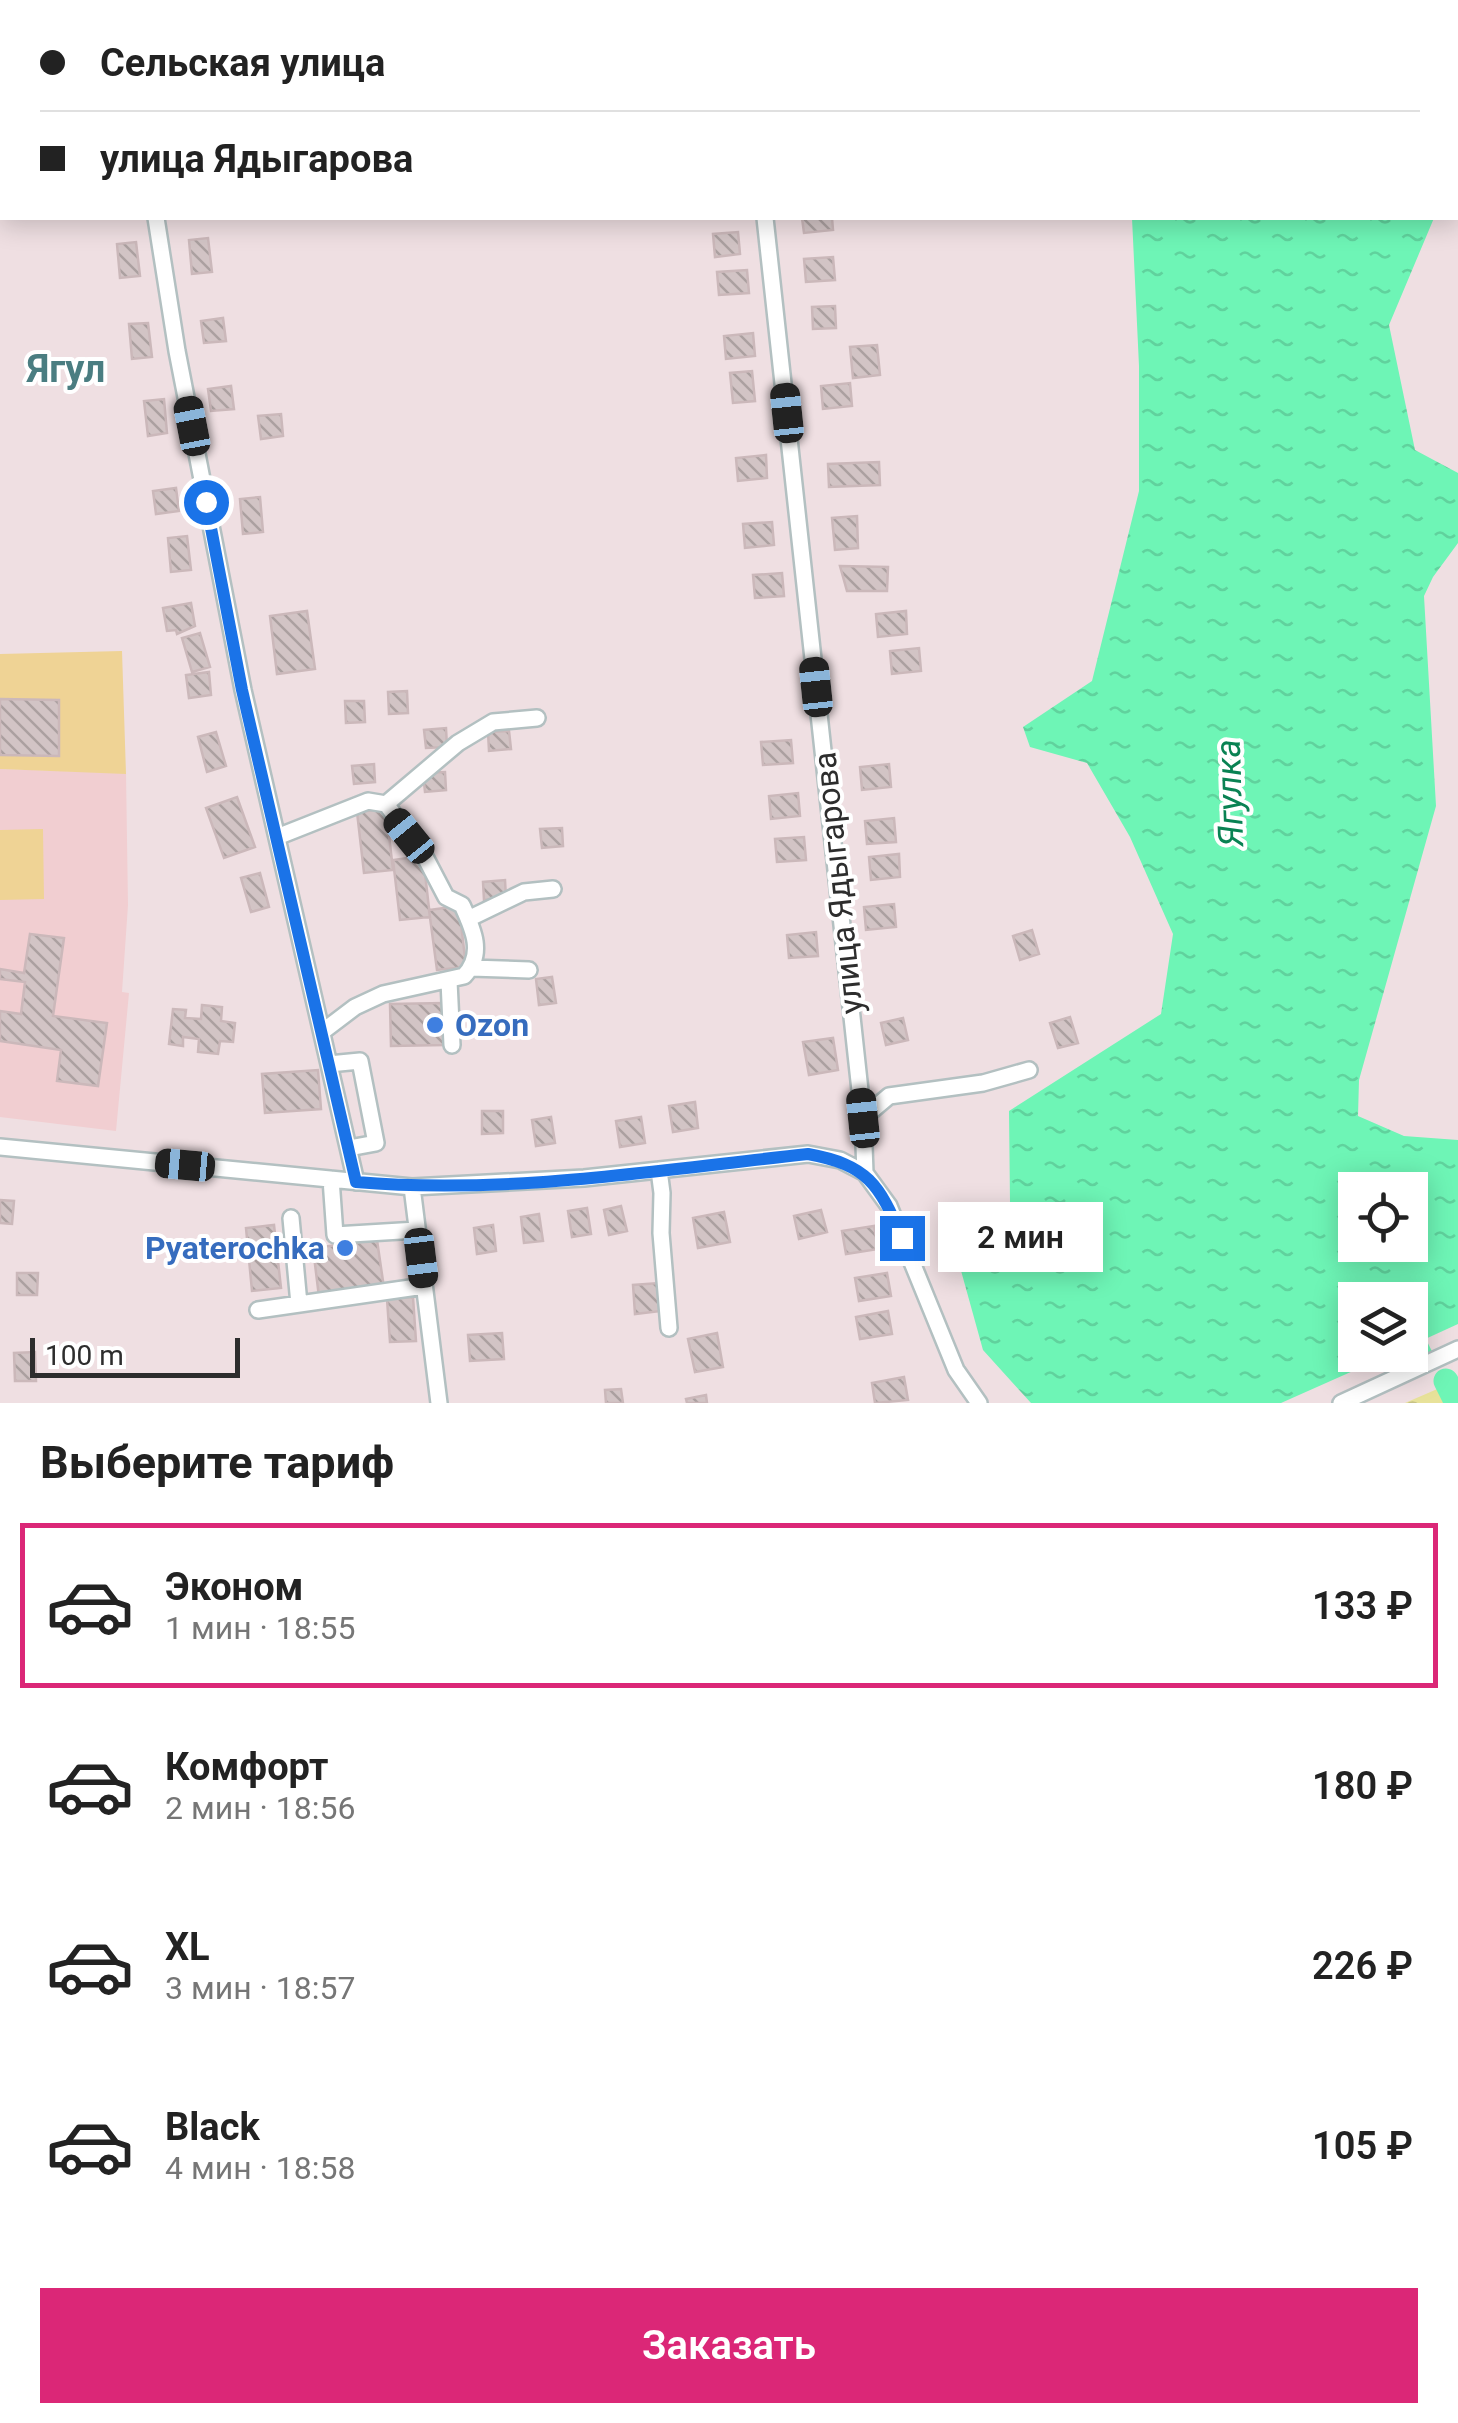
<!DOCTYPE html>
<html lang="ru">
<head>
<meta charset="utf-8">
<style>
	body { margin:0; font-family:Roboto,sans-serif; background:#f6f6f6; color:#222; height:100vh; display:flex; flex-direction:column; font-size:38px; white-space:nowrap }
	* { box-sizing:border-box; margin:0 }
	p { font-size:32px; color:#767676 }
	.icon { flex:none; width:55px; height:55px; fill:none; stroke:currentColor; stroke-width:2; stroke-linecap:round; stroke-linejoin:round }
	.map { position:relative; height:1403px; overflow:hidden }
	.drawer { display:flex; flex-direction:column; background:#fff; flex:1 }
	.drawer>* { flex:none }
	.hud { position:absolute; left:0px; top:0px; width:1460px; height:220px; box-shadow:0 5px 25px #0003; display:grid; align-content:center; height:220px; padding:0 40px; background:#fff }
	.controls { position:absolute; left:1338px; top:1172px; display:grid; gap:20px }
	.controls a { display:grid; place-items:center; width:90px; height:90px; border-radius:0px; background:#fff; box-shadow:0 5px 25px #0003; font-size:50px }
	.scale { position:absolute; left:30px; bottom:25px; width:210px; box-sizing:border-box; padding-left:10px; border:5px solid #2d2d2d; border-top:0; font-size:28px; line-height:35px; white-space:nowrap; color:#2d2d2d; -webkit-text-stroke:8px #fff; paint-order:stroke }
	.end { position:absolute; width:45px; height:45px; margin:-22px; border:12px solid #1a73e8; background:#fff; box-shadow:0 0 0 5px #fff }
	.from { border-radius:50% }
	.bubble { position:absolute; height:70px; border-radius:0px; background:#fff; box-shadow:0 5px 25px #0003; font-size:32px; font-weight:600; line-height:70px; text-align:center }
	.car { position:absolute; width:30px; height:60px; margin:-30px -15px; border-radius:12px; box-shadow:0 0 8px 2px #0007; background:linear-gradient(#222 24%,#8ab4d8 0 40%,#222 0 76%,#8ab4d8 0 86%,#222 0) }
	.hud b { display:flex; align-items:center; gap:35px; height:95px; font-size:38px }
	.hud b+b { border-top:2px solid #e0e0e0 }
	.hud i { width:25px; height:25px; background:#222 }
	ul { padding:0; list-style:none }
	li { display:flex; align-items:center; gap:30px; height:165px; margin:0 20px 15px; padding:0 20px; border:5px solid transparent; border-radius:0px }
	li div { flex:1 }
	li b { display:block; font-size:38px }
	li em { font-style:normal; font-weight:600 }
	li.current { border-color:#db2777 }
	li>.icon { width:90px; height:90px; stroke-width:1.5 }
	h2 { padding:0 40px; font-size:45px; line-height:120px }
	.action { display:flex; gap:20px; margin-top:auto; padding:20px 40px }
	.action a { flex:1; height:115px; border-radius:0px; background:#db2777; color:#fff; font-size:40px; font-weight:600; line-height:115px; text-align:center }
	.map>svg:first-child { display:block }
	.education { fill:#f1ced1 }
	.forest { fill:url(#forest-crowns) }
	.pitch { fill:#efd395 }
	.water { fill:url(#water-ripples); fill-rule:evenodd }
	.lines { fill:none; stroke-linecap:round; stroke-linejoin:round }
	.stream { stroke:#6ef5b6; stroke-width:4 }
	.river { stroke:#6ef5b6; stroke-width:25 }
	.building { fill:url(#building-back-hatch); stroke:#cbb8ba; stroke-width:2.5 }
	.minor-casing { stroke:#b3c0c1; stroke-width:20 }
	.minor { stroke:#fff; stroke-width:15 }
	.route { stroke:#1a73e8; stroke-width:12 }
	.shop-dot { fill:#3f7fe0; stroke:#fff; stroke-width:4 }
	.labels { text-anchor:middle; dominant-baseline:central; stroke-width:8; stroke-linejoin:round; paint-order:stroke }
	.street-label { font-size:32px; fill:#2d2d2d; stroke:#fff }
	.shop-label { font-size:32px; font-weight:bold; fill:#366cbe; stroke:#fff; text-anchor:start }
	.water-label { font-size:35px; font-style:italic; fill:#098253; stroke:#fff }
	.quarter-label { font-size:38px; font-weight:bold; fill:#4a7d81; stroke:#fff }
</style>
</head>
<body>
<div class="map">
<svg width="1458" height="1403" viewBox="0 0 1458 1403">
	<defs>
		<pattern id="forest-crowns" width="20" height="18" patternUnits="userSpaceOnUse" patternTransform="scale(2.5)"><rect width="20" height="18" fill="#e8e29a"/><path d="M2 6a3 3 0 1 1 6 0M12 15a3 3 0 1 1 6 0" fill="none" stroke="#c7c285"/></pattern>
		<pattern id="water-ripples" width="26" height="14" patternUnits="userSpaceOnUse" patternTransform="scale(2.5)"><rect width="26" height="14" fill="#6ef5b6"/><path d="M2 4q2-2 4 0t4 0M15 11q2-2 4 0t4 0" fill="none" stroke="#60d29d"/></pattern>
		<pattern id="building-back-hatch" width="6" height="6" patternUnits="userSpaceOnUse" patternTransform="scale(2.5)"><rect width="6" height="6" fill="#d2c4c5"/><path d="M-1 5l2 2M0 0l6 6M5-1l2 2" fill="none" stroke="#aba0a0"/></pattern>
	</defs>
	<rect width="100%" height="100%" fill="#efdfe2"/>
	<!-- education -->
	<path class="education" d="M0,769L126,773L128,905L122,992L129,993L116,1131L0,1117Z"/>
	<!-- forest -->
	<path class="forest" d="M1458,1380V1403H1405Z"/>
	<!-- pitch -->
	<path class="pitch" d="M122,651L126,774L0,769V654Z
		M43,829L44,899L0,900V830Z"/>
	<!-- water -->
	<path class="water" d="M1060,0H1335L1336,2H1062Z
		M1132,218H1434L1389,325L1415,450L1458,473V543L1433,577L1424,596L1436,806L1359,1080L1358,1116L1404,1136L1458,1140V1324L1410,1346V1300H1355V1355H1389L1281,1403H1031L983,1350L955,1249L1010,1203L1009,1111L1161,1014L1173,934L1130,837L1087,763L1030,747L1023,727L1092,681L1139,491V366ZM1355,1190H1410V1245H1355Z"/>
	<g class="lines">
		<!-- stream -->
		<path class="stream" d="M1422,1336L1430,1352"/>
		<!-- river -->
		<path class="river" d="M1446,1381L1457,1403"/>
	</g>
	<!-- building -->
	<path class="building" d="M802,218H832L833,230L804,233Z
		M738,232L740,254L715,257L713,234Z
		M208,238L212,272L192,274L189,240Z
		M136,242L140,276L120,278L117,244Z
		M833,257L835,280L806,282L804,259Z
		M747,270L749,293L719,295L717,272Z
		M835,306L836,328L813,329L812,307Z
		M223,318L226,341L204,343L201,321Z
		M148,323L152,357L132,359L129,324Z
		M753,333L755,356L726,359L724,336Z
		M877,345L880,375L853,378L850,347Z
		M752,371L755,401L733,403L730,373Z
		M850,383L852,406L823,409L821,386Z
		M231,386L234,409L211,411L208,389Z
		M164,399L167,433L148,436L144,401Z
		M281,414L283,436L261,439L258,416Z
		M766,455L767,478L738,481L736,458Z
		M879,462L880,485L829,487L828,464Z
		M176,488L179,511L156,514L153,491Z
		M260,497L263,532L243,534L240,499Z
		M857,516L858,548L835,550L832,518Z
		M772,522L774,545L745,548L743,524Z
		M187,536L191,570L171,572L168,538Z
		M840,566L888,567L887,591H847Z
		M782,573L784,596L755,598L753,575Z
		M191,603L195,626L177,634L176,630L167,631L163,608Z
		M307,611L315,669L277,674L270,616Z
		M906,611L907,634L878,637L876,614Z
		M200,633L210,667L192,672L182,638Z
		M919,648L921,671L892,674L890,651Z
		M209,672L211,695L189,698L186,675Z
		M407,691L408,713L389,714L388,692Z
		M0,699L59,700V756L0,755Z
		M345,701H364L365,722L346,723Z
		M446,728L447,747L426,748L424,730Z
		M509,731L511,749L489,751L488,732Z
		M216,732L226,766L207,772L198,737Z
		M791,740L793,763L763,765L761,742Z
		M374,764L375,782L354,784L352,766Z
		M889,764L891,787L862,790L860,767Z
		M445,772L446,790L425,792L423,773Z
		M798,793L800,816L771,819L769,796Z
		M237,797L255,847L224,858L206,808Z
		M386,809L393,870L364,873L357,812Z
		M894,818L896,842L867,844L865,821Z
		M562,828L563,846L542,848L540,829Z
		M804,837L806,860L777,862L775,839Z
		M899,854L900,877L871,880L869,857Z
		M423,856L430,917L400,920L393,860Z
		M260,873L269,907L251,912L241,878Z
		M505,880L506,898L484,900L483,882Z
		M894,904L896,927L866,930L864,907Z
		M459,906L466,967L437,970L429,910Z
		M1032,930L1039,954L1020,960L1013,936Z
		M816,932L818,956L789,958L787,935Z
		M30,934L64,938L53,1016L107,1023L98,1086L57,1081L61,1050L0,1041V1011L21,1014L25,982L0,979V969L24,973Z
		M552,977L556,1003L539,1005L536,979Z
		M444,1003L445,1045L391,1046L390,1004Z
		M202,1005L222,1007L221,1021L235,1023L233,1042L220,1041L218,1054L198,1052L199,1039L183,1037V1046L169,1044L173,1009L186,1010L185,1018L201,1019Z
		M1070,1017L1078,1043L1058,1048L1050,1023Z
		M903,1018L908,1040L886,1045L881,1023Z
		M833,1038L838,1070L809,1075L803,1042Z
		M318,1070L321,1109L265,1113L262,1074Z
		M695,1102L698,1128L673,1132L669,1106Z
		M482,1111H503V1133L482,1134Z
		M551,1117L555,1143L536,1146L532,1120Z
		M641,1117L645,1143L620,1147L616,1121Z
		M0,1200L14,1201L12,1224L0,1223Z
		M621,1206L627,1231L609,1235L604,1210Z
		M587,1208L591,1234L572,1237L568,1211Z
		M821,1210L827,1232L799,1239L794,1216Z
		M724,1212L730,1242L698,1248L693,1218Z
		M539,1214L543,1241L524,1243L521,1217Z
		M274,1225L281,1288L252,1291L246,1228Z
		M493,1225L496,1251L477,1254L474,1228Z
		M874,1226L878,1249L846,1254L842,1231Z
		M377,1240L384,1288L319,1297L313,1248Z
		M17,1273H38L37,1295H17Z
		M887,1273L891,1296L859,1301L855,1278Z
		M659,1283L661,1311L635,1314L633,1285Z
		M413,1297L416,1341L390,1342L387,1299Z
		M888,1311L892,1334L860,1339L856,1317Z
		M502,1333L504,1359L470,1361L468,1335Z
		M717,1333L723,1367L695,1372L688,1339Z
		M35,1352L36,1381H15L14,1353Z
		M904,1377L908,1400L875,1403L872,1383Z
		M621,1389L623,1403H606L605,1390Z
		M706,1395L707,1403H687L686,1399Z"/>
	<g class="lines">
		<defs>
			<path id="minor" d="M121,0V2
				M742,0V2
				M0,94H2
				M156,218L177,351L243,690L356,1182
				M765,218L863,1118L865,1173L889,1206L956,1370L979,1403
				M386,804L458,743L493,722L537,718
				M277,837L368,801L386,804L423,853L446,897L462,905C473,929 485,954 464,976L383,994L355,1007L322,1032
				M468,919L524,892L553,889
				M471,968L529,970
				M449,981L452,1045
				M329,1064L360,1061L376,1143L349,1148
				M863,1118L889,1096L983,1083L1029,1070
				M0,1147L412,1187L584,1178L808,1154L840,1160L865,1173
				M659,1170L662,1193L661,1233L669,1328
				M331,1179L335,1235L417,1230
				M412,1187L439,1403
				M291,1218L299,1304
				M258,1310L424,1286
				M1341,1403L1458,1349"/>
		</defs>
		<!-- minor casing -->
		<use href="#minor" class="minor-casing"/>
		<!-- minor -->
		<use href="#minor" class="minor"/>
	</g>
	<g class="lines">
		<!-- route -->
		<path class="route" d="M206,502L242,690L356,1182C507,1195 658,1170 808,1154C868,1165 879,1184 902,1238"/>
	</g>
	<!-- markers -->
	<g class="shop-dot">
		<circle cx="435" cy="1025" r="10"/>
		<circle cx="345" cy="1248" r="10"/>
	</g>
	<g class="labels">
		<!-- street labels -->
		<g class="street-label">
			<text transform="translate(838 883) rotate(-96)">улица Ядыгарова</text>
		</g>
		<!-- shop labels -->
		<g class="shop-label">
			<text x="455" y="1025">Ozon</text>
			<text x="325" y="1248" text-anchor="end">Pyaterochka</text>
		</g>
		<!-- water labels -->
		<g class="water-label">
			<text transform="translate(1230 793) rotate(-92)">Ягулка</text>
		</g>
		<!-- quarter labels -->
		<g class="quarter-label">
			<text x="66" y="369">Ягул</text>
		</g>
	</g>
</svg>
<div class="controls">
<a><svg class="icon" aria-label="locate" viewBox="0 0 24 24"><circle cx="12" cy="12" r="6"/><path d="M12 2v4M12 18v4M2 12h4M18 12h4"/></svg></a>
<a><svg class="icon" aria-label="layers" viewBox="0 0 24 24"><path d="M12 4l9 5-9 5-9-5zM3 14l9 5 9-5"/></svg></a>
</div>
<div class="scale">100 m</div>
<i class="end from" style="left:206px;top:502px"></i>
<i class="end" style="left:902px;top:1238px"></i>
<div class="bubble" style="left:938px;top:1202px;width:165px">2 мин</div>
<i class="car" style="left:787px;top:413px;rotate:354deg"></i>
<i class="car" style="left:192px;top:426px;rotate:349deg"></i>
<i class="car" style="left:816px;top:687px;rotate:354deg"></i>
<i class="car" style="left:409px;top:836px;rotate:321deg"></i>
<i class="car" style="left:863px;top:1118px;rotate:354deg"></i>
<i class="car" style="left:185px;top:1165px;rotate:275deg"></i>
<i class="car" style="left:421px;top:1258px;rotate:173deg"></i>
<div class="hud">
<b><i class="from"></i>Сельская улица</b>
<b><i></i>улица Ядыгарова</b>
</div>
</div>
<section class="drawer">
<h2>Выберите тариф</h2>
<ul>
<li class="current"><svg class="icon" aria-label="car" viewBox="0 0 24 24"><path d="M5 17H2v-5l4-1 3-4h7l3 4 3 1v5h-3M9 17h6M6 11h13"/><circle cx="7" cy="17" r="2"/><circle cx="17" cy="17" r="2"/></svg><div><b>Эконом</b><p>1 мин · 18:55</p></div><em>133 ₽</em></li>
<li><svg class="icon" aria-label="car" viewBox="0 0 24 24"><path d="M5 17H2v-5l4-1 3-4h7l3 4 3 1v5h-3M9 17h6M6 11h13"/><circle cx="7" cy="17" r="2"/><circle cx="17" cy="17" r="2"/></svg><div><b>Комфорт</b><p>2 мин · 18:56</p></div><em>180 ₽</em></li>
<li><svg class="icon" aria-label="car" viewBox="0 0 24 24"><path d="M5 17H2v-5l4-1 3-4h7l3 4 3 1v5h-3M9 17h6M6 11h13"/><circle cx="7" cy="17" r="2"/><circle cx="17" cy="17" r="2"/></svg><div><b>XL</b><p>3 мин · 18:57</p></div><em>226 ₽</em></li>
<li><svg class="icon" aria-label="car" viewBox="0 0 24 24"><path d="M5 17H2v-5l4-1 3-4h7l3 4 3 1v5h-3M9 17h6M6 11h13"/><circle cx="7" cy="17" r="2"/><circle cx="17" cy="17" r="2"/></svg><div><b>Black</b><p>4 мин · 18:58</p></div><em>105 ₽</em></li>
</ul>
<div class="action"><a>Заказать</a></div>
</section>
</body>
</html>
